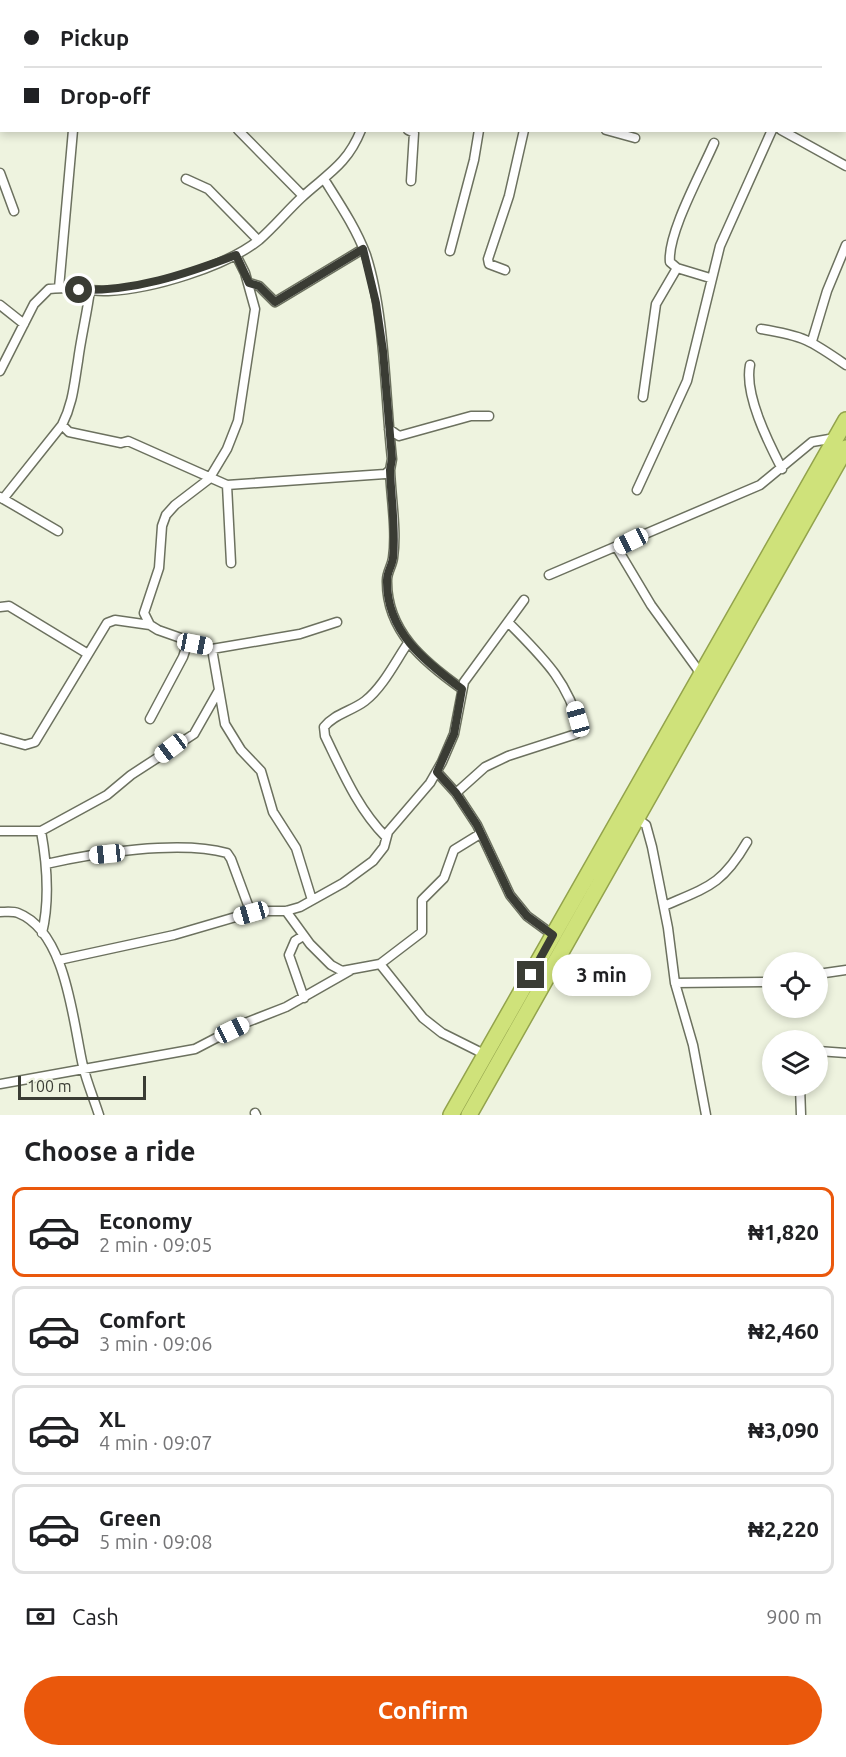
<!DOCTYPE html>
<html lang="en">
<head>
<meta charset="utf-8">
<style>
	body { margin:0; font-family:Ubuntu,sans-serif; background:#f6f6f6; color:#202124; height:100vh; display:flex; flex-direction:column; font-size:22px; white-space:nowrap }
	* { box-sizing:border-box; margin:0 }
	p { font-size:20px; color:#757577 }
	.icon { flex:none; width:33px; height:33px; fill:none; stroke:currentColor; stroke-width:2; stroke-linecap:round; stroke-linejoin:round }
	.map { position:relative; height:1115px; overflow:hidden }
	.drawer { display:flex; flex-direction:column; background:#fff; flex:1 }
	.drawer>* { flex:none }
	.banner { position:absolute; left:0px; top:0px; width:846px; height:132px; box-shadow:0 3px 9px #0003; display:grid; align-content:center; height:132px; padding:0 24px; background:#fff }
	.buttons { position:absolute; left:762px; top:952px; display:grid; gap:12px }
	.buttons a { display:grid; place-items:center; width:66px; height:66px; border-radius:50%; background:#fff; box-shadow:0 3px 9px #0003; font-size:30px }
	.scale { position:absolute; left:18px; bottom:15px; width:128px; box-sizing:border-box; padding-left:6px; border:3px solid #3a3c34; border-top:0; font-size:16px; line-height:21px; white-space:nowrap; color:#3a3c34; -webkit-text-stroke:4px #eef3df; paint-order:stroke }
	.end { position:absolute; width:27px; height:27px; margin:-14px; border:8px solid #3a3c34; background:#fff; box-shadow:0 0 0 3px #fff }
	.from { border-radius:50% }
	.bubble { position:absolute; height:42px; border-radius:21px; background:#fff; box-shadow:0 3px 9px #0003; font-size:20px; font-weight:600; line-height:42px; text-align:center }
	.car { position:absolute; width:18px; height:36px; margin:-18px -9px; border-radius:8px; box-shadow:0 0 4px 2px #0007; background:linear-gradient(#fff 24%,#345 0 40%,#fff 0 76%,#345 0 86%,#fff 0) }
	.banner b { display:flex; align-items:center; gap:21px; height:57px; font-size:22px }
	.banner b+b { border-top:2px solid #e0e0e0 }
	.banner i { width:15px; height:15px; background:#202124 }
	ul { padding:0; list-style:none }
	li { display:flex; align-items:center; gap:18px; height:90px; margin:0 12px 9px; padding:0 12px; border:3px solid #e0e0e0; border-radius:12px }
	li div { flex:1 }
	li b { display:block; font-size:22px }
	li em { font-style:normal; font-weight:600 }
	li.selected { border-color:#ea580c }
	li>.icon { width:54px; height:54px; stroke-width:1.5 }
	h2 { padding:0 24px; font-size:27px; line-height:72px }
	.pay { display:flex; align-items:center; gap:15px; height:66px; padding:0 24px; font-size:22px }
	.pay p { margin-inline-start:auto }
	.primary-button { display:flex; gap:12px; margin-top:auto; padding:12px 24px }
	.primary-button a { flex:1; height:69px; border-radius:36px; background:#ea580c; color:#fff; font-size:24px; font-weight:600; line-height:69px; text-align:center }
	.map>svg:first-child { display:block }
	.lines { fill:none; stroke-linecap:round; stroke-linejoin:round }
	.stream { stroke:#94b8d5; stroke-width:2 }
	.minor-casing { stroke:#6c715f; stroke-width:11 }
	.trunk-casing { stroke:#93a34c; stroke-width:18 }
	.minor { stroke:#fff; stroke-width:8 }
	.trunk { stroke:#cfe27a; stroke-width:15 }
	.route { stroke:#3a3c34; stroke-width:8 }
</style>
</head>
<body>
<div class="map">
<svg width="846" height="1115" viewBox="0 0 846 1115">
	<rect width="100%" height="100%" fill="#eef3df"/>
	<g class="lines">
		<!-- stream -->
		<path class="stream" d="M712,2V0"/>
		<defs>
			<path id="minor" d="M96,2V0
				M283,2L284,0
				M400,2V0
				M573,2L574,0
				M666,2V0
				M0,94H2
				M238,130L303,196
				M408,130L414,133L411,181
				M606,130L635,138
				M781,130L846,166
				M0,173L14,211
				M186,179L208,189L258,240
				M450,251L474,160L479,130
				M236,255L245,273L255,309L238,421L227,449L209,479L175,505L166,515L162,526L159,568L144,613L150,625L158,630L212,649L300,634L337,622
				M505,270L489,264L488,259L509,196L524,130
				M710,278L677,268L670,262C667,234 702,171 714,143
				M249,283L259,286L275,302L363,249
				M59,288L73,130
				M0,305L24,324
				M761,329C804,336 810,340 846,365
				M812,341L827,291L846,245
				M750,365C744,394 768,442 782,469
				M0,371L34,304L49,289C68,286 88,291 108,291C152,289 225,267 259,240C274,227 287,211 301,198C327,174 347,165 361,130
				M643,397L656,304L677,268
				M62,425L69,432L121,443L128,441L227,485L385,474L390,470L392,459C385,397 385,313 366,255C356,228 339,203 324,179
				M389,429L399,436L471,416H489
				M390,470C391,498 397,530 393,558C392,566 387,572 387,580C386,631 424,662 462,689
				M227,485L231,563
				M637,490L687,381L720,246L772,130
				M0,497L58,531
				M3,499L62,425C73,403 74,385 78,361C81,337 87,314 90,290
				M617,548L651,605L701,674
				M549,575L760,485L812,442L835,438
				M0,607L9,606L88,654
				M212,649L225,724L241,750L261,771L273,812L296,848L312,900
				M150,719L183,657L188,642
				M0,738L25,745L35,742L107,623L115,620L150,625
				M437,772L456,793L477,825L510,895L527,916L553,935
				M456,793L485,767L508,756L576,734L580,728C567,679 542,657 508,622
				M636,818L646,825L652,847L668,928L675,983L693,1045L706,1115
				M0,831H41L107,795L131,775L194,734L219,690
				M41,831C47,864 50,900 42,933
				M386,837C358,809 342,771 325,736L324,727C334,714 352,711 365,701C383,687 395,662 408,643
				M46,864C94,853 180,840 227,853L231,859L251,913
				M664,906C708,887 722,885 747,842
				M286,911L310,944L331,965L342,971L380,964L422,932V900L444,878L454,850L480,834
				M0,912C6,912 13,911 18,913C67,932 73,1024 83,1066C87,1083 94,1099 99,1115
				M303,936L295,941L289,955L304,998
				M59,960L174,935L256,911H286L300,907L343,883L373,861L384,847L388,832L430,783L442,762L454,734L464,682L524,600
				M380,964L423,1018L442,1033L486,1055
				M818,974L846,970
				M675,983L772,982
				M818,1051L846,1053
				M0,1084L195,1049L245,1023L286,1007L351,970
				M800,1086L801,1115
				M255,1113L256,1115"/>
			<path id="trunk" d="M451,1115L846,420
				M469,1115L846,448"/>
		</defs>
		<!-- minor casing -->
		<use href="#minor" class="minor-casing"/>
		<!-- trunk casing -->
		<use href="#trunk" class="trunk-casing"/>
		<!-- minor -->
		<use href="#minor" class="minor"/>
		<!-- trunk -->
		<use href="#trunk" class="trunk"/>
	</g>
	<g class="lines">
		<!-- route -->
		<path class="route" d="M79,290C135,291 183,275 236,255L249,283L259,286L275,302L363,249L376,303L383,351L392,459L390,470C391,498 396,530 393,558C392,566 387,572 387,580C386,631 424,661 462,689L454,734L437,772L456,793L477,825L510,895L527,916L553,935L531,975"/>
	</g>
</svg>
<div class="buttons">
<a><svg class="icon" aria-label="locate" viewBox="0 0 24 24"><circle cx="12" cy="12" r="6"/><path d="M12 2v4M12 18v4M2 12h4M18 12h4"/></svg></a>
<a><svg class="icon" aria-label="layers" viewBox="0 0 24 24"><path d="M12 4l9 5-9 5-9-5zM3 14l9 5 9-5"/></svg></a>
</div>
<div class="scale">100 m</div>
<i class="end from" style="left:79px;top:290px"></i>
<i class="end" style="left:531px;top:975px"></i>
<div class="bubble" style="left:552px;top:954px;width:99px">3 min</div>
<i class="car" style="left:631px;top:541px;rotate:244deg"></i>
<i class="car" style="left:195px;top:644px;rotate:101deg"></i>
<i class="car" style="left:578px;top:719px;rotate:344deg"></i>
<i class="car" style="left:171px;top:748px;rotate:233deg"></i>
<i class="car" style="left:107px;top:854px;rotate:264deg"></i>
<i class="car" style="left:251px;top:913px;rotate:254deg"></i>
<i class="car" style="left:232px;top:1030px;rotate:64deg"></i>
<div class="banner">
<b><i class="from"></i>Pickup</b>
<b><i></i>Drop-off</b>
</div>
</div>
<section class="drawer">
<h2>Choose a ride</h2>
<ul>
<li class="selected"><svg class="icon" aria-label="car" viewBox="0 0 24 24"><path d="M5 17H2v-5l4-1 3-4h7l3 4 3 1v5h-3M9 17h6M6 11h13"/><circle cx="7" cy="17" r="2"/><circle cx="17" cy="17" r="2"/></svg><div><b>Economy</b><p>2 min · 09:05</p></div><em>₦1,820</em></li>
<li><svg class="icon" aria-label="car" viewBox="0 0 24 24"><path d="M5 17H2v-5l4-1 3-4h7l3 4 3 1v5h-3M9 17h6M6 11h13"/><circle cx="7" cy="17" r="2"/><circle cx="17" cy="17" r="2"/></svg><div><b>Comfort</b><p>3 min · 09:06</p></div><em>₦2,460</em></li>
<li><svg class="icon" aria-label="car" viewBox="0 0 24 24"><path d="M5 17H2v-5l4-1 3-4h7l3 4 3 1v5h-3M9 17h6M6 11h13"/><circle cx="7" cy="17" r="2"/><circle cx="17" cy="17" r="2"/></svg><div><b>XL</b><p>4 min · 09:07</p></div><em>₦3,090</em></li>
<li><svg class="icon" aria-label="car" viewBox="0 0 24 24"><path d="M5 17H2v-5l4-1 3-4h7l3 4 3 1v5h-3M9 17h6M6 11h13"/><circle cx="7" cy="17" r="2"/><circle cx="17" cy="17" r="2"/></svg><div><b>Green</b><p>5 min · 09:08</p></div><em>₦2,220</em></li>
</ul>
<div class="pay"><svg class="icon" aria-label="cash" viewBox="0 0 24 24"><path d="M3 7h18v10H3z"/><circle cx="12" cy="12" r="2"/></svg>Cash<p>900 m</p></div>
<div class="primary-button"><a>Confirm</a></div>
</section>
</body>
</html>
